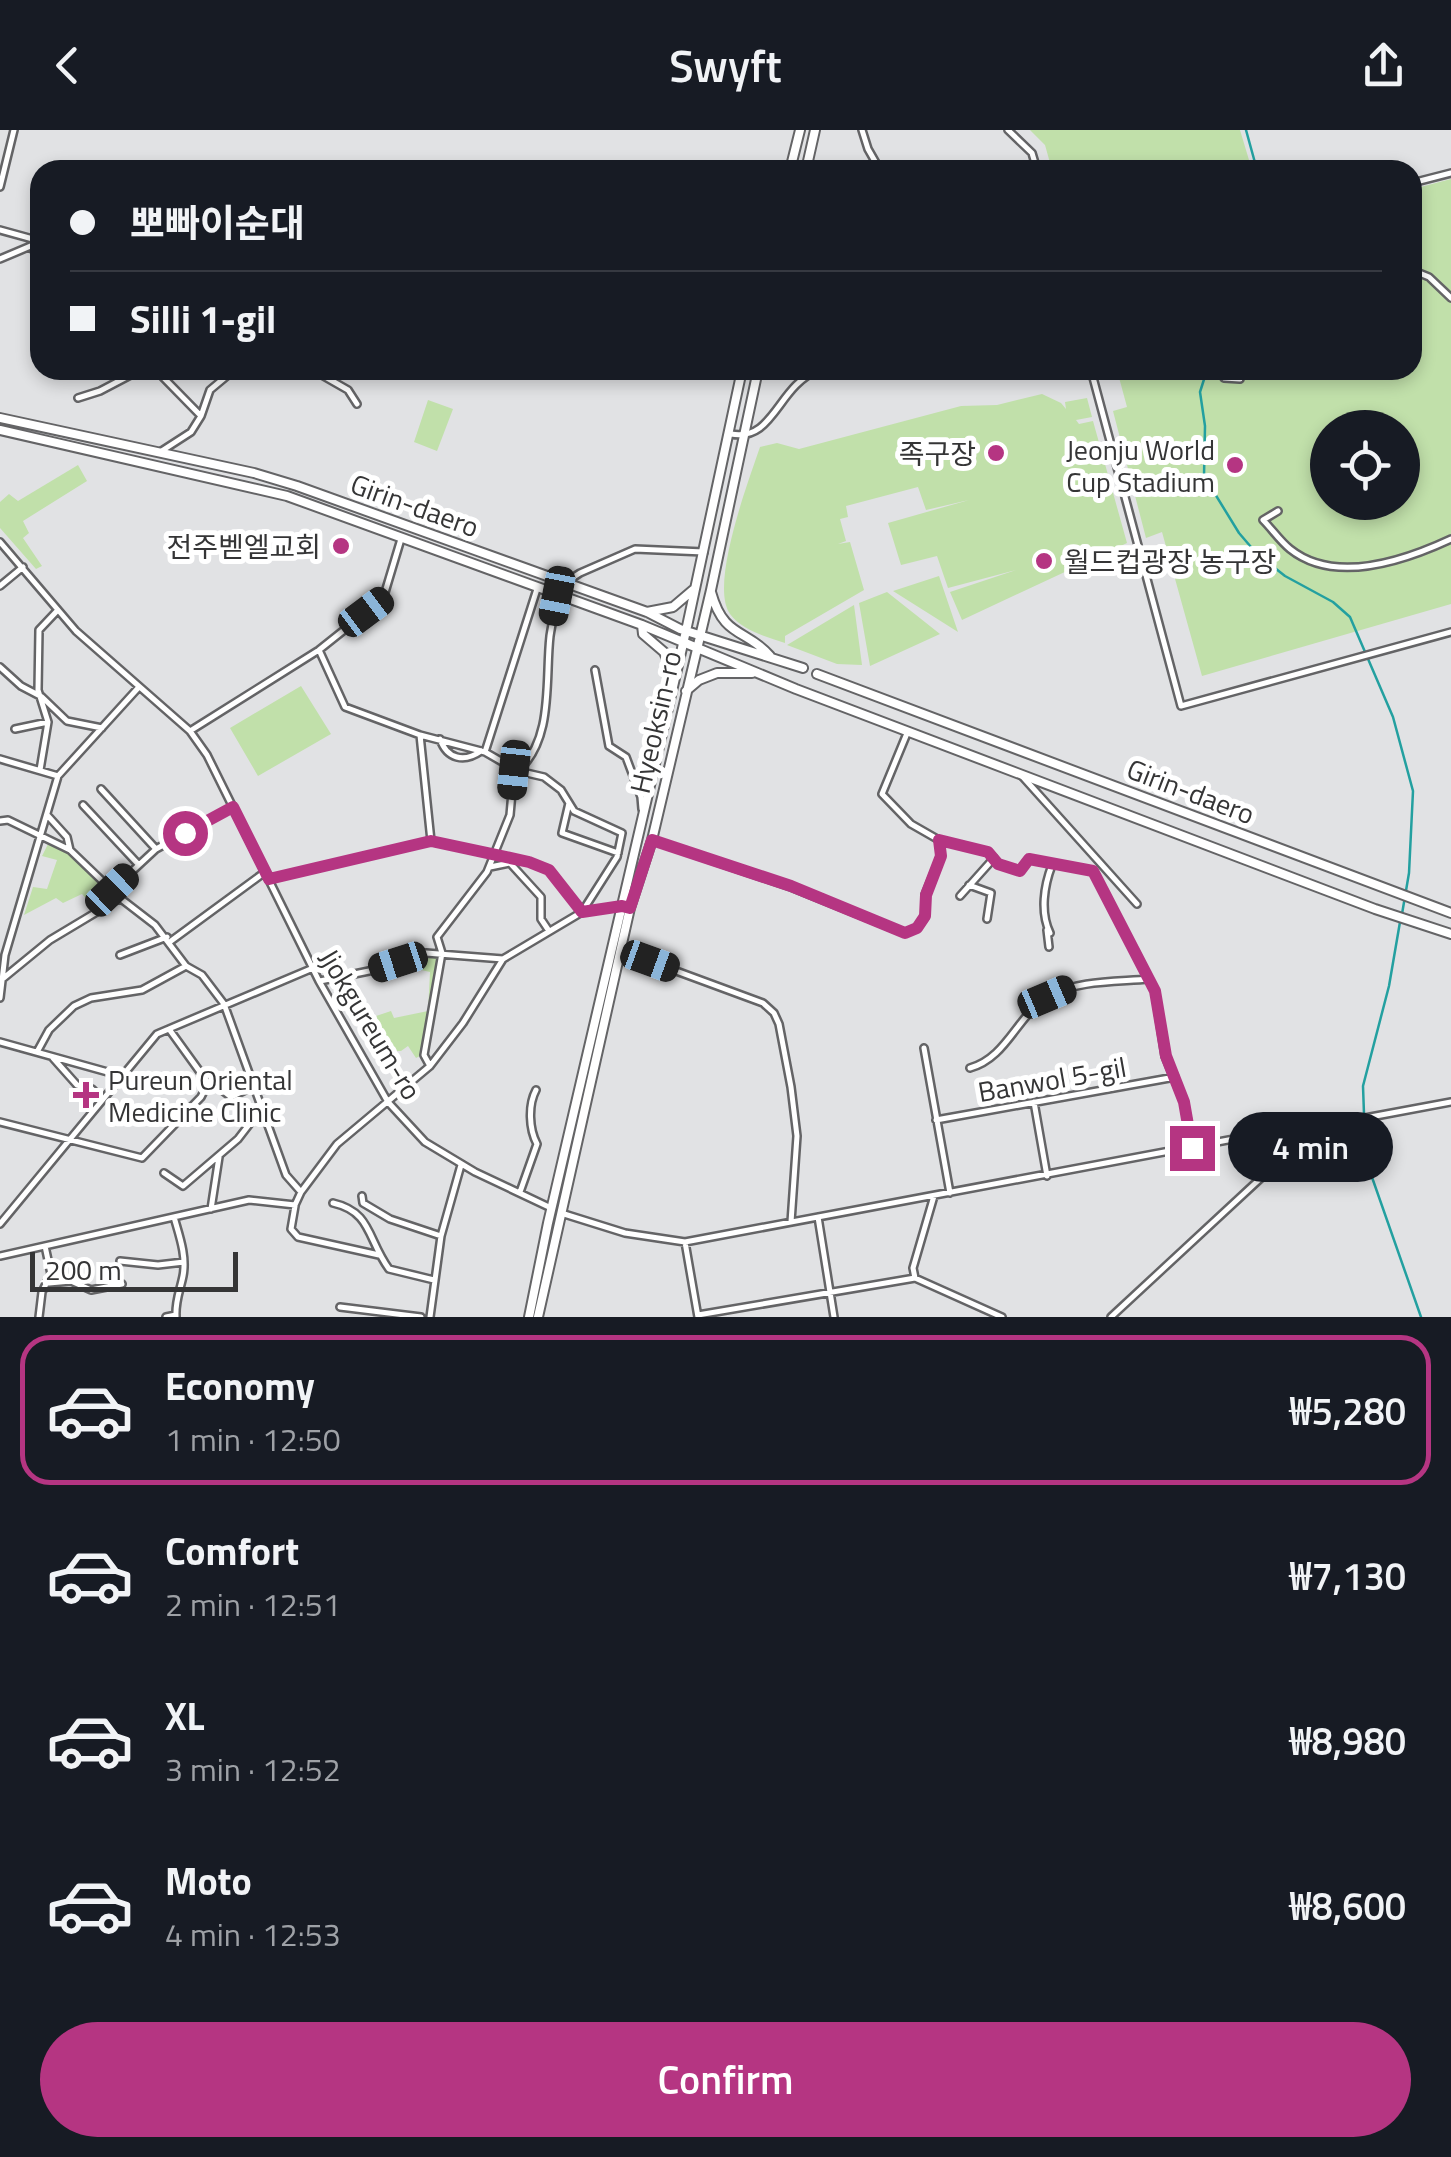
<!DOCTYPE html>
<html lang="en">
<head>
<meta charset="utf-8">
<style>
	body { margin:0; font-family:"Titillium Web","Noto Sans KR",sans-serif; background:#20242c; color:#f1f3f6; height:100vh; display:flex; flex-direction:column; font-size:38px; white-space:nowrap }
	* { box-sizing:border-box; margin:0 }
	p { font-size:32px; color:#9ea1a6 }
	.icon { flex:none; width:55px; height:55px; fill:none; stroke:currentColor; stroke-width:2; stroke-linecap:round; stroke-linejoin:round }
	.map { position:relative; height:1187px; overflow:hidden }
	.details { display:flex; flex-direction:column; background:#171b24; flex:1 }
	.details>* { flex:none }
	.hud { position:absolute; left:30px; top:30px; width:1392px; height:220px; border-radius:30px; box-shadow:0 5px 15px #0003; display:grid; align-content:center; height:220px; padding:0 40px; background:#171b24 }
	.controls { position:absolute; left:1310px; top:280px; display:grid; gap:20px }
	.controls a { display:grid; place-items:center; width:110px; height:110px; border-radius:50%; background:#171b24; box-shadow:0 5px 15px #0003; font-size:50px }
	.scale { position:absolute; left:30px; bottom:25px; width:208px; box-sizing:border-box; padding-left:10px; border:5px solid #353536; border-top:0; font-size:28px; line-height:35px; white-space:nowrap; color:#353536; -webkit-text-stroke:8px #fff; paint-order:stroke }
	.end { position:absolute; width:45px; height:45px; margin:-22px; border:12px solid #b53582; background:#fff; box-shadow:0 0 0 5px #fff }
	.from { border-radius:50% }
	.bubble { position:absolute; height:70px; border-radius:35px; background:#171b24; box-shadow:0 5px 15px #0003; font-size:32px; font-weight:600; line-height:70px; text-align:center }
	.car { position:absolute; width:30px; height:60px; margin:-30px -15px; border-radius:12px; box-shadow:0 0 8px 2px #0007; background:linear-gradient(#222 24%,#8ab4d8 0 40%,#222 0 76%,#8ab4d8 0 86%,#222 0) }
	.hud b { display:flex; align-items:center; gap:35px; height:95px; font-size:38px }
	.hud b+b { border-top:2px solid #363941 }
	.hud i { width:25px; height:25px; background:#f1f3f6 }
	ul { padding:18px 0 0; list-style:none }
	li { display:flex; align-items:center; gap:30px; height:150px; margin:0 20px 15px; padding:0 20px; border:5px solid transparent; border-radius:30px }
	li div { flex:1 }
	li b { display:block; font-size:38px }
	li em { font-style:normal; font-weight:600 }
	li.active { border-color:#b53582 }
	li>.icon { width:90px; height:90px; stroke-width:1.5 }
	.action { display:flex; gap:20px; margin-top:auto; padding:20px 40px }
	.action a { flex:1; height:115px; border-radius:60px; background:#b53582; color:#fff; font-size:40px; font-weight:600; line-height:115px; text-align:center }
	header { display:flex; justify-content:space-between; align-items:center; height:130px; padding:0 40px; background:#171b24; font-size:45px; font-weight:600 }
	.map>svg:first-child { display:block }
	.green { fill:#c1e0aa; fill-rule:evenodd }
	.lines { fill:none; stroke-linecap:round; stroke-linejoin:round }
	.stream { stroke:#23a0a0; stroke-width:2.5 }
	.street-casing { stroke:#646466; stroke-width:10 }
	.secondary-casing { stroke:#646466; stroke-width:12 }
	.street { stroke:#fff; stroke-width:5 }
	.secondary { stroke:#fff; stroke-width:8 }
	.route { stroke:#b53582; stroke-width:12 }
	.poi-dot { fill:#b53582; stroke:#fff; stroke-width:4 }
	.labels { text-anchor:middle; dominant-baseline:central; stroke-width:10; stroke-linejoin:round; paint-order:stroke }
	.poi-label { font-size:28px; fill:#353536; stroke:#fff; text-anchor:end }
	.street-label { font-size:28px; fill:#353536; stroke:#fff }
</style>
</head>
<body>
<header><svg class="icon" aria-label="back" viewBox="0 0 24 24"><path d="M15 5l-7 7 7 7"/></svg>Swyft<svg class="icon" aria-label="share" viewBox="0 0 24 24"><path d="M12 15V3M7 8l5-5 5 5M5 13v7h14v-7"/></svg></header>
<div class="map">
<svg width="1451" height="1187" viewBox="0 0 1451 1187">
	<rect width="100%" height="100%" fill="#e1e2e4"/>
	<!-- green -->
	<path class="green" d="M1030,0H1240L1252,40H1052L1045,15Z
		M1451,49V474L1202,546L1162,402L1146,408L1113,281L1127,277L1117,240H1412L1413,59ZM1328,298H1402V372H1328Z
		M1042,264L1061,273L1066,279L1065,272L1087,268L1092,287L1076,290L1079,294L1093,291L1127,413L962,490L950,462L1016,440L948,458L937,426L901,435L888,393L969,370L926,380L918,357L846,376L848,387L840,389L846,411L838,414L850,412L864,460L785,506V513C765,506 743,501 730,484C709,455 749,350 760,317L777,313L799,319L961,276L997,275Z
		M428,270L453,279L437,321L414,312Z
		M78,335L87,351L23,391L29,403L23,408L42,436L36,439L0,398V372L9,364L18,371Z
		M939,446L958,502L893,461Z
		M887,462L940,504L870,536L859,473Z
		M854,475L862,535L837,534L787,515Z
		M301,556L331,604L258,646L230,598Z
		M49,712L69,721L113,763L93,776L82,764L63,773L56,768L24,785L33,757L47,759L57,730L42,726Z
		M441,823L422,925L416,928L408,916L401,921H391L384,914L376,886L391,881L394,888L428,881L430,842L417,839V827Z"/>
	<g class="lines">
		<!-- stream -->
		<path class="stream" d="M1246,0L1257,40
			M1207,240L1200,262L1205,296L1204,346L1239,403L1257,424L1285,446L1333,472L1350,487L1393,587L1413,661L1409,743L1402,784
			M1364,984L1363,956L1389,856L1400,792
			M1365,992L1367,1033L1421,1187"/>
		<defs>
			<path id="street" d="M862,0L868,19L880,40
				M1008,0L1032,23L1037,40
				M1412,53L1451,43
				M0,57L14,0
				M0,100L40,111
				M32,116L40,135
				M0,129L40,112
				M1412,140L1429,147L1451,168
				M156,240L201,286L191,302L160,322
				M313,240L348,260L357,274
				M1091,240L1181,576L1451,502
				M1226,240L1224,248L1240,249
				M78,268L100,261L140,240
				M201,286L210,260L234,240
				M731,304C774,312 777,257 818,240
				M1278,381L1263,390C1272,399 1280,411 1290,419C1335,455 1406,430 1451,409
				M0,412L76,501L190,601L207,625L319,851L388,972L425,1012L475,1042L551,1078
				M566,452L580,443L635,419L704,422
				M0,456L23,437
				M319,520L345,577L420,605L485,622L518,641C554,609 545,550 550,506C552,493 555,480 557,467
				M0,537L21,556L42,567L67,591L102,598
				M595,540L609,616L626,627L641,667L642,679
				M15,599L48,592
				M190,601L319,520L383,469L401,409
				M908,601L882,664L911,694L939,710L988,722L999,734L1020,741L1029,729L1093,741
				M420,605L431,711
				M440,609C447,629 464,633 481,621
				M485,622L537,459
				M0,629L58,646
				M40,640L48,592L38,560L39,500L56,482
				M1022,646L1137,774
				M101,659L156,719
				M569,673L562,703L618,723
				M83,675L138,734
				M48,686L67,707L70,720
				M0,691L8,690L70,720L120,768L155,795L186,836L202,845L224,874L286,1045L301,1062
				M652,710L791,757L905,803L917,798L925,787V765L941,726L939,710
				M490,737L510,733L541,767V789L549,801
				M1093,741L1155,861L1165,926L1184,972L1193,1018
				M269,749L431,711L529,732L549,740L582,782L617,727L622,703L574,681L561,660L544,647L518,641
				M969,755L991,763L987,789
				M113,759L156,719L233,677
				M960,766L994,728
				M1047,800L1049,817
				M1050,803C1040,782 1044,756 1052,735
				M171,811L265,742
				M622,821L763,873L774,883L779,894L791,957L797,1006L791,1092
				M120,825L167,807
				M0,851L50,810L120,768
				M320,851L369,841L426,823L503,829
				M0,868L5,825L58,646L139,557
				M0,912L122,946
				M924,918L950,1063
				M37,922L49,900L74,876L91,868L142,860L186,836
				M53,928L77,955L92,959L101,968
				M430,936L424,925L442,823L437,807L487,742L510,685L514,640
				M970,938C1007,928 1017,885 1049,866C1078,850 1117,852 1149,849
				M208,953L211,951L231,967L254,956
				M1034,972L1047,1046
				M936,990L1175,947
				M0,992L142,1028L201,967L208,953L169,899
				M1285 1010a14 14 0 1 1 28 0a14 14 0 1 1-28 0Z
				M1304,997L1322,992L1346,995
				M1260,1008L1276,1017L1269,1036
				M1306,1022L1346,995L1365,988L1451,972
				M164,1043L183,1056L238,1009L261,979
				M1262,1047L1272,1044L1298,1026
				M520,1062L537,1014C529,999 528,975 536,960
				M362,1066L363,1073L390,1089L441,1106
				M934,1066L913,1138L915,1148L1002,1187
				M333,1073C372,1082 367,1109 389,1139L434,1150
				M295,1076L291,1099L298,1107L379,1125
				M211,1079L219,1027
				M561,1083L625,1103L685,1112L1292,998
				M174,1087C179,1105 187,1126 183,1146C180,1161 175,1171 176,1187
				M818,1087L834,1187
				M0,1094L157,904L313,838
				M685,1112L698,1187
				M0,1126L249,1070L295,1075L301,1062L337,1014L430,936L463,893L503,829L582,782L622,776
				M120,1131L158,1135L184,1132
				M49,1153L71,1151L91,1160L122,1154
				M340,1177L421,1187
				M698,1185L915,1148
				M39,1187L42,1162L51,1144L45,1116
				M166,1187L176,1185
				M430,1187L441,1106L461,1035
				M1111,1187L1262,1047L1266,1039L1286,1022L1287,1017"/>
			<path id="secondary" d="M790,40L800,0
				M806,40L815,0
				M0,288L254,343L297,356L647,482L680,499L803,538
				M0,300L287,366L642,495L796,559L1375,779L1451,804
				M711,462C724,509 746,498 770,526
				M647,482L673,477L693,460
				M642,495L643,504L664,522L675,548
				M817,544L1451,783
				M686,561L699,550L717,543H752
				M529,1187L548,1093L686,501L742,240
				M538,1187L630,778L652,710L711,460L758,240"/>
		</defs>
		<!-- street casing -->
		<use href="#street" class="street-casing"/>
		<!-- secondary casing -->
		<use href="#secondary" class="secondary-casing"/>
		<!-- street -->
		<use href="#street" class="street"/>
		<!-- secondary -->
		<use href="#secondary" class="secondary"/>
	</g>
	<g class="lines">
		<!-- route -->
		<path class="route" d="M185,703L233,677L269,749L431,711L529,732L549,740L582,782L622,776L630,778L652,710L791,756L905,803L917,798L925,786L926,765L941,726L939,710L988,722L998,734L1020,741L1029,729L1093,741L1155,861L1166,926L1184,972L1192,1018"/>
	</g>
	<!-- markers -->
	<g class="poi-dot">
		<circle cx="996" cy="323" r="10"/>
		<circle cx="1235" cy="335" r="10"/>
		<circle cx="341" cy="416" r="10"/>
		<circle cx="1044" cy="431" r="10"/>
		<path d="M81 950h10v10h10v10h-10v10h-10v-10h-10v-10h10z"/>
	</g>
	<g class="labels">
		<!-- poi labels -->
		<g class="poi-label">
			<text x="1215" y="319">Jeonju World<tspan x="1215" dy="32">Cup Stadium</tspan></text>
			<text x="976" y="323">족구장</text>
			<text x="321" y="416">전주벧엘교회</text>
			<text x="1064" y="431" text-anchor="start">월드컵광장 농구장</text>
			<text x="108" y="949" text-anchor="start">Pureun Oriental<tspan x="108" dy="32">Medicine Clinic</tspan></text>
		</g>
		<!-- street labels -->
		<g class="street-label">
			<text transform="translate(415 375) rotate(20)">Girin-daero</text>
			<text transform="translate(655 592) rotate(-77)">Hyeoksin-ro</text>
			<text transform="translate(1191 661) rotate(21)">Girin-daero</text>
			<text transform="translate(371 894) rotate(59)">Jjokgureum-ro</text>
			<text transform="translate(1052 949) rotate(-10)">Banwol 5-gil</text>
		</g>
	</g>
</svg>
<div class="controls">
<a><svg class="icon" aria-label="locate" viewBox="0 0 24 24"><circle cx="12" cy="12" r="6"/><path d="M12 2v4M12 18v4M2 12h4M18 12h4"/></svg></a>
</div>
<div class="scale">200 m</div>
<i class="end from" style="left:185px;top:703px"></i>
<i class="end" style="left:1192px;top:1018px"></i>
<div class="bubble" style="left:1228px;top:982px;width:165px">4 min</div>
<i class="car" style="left:557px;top:466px;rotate:191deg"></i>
<i class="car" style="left:366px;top:482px;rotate:53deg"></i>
<i class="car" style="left:514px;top:640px;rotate:186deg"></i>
<i class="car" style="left:112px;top:760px;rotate:46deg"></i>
<i class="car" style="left:650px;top:831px;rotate:110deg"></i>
<i class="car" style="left:398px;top:832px;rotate:252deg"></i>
<i class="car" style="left:1047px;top:867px;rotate:67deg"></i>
<div class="hud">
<b><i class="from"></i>뽀빠이순대</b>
<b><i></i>Silli 1-gil</b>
</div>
</div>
<section class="details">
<ul>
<li class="active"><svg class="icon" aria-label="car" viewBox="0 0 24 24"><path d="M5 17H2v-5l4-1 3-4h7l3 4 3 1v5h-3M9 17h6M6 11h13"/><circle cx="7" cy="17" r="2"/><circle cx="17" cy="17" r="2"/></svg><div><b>Economy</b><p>1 min · 12:50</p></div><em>₩5,280</em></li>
<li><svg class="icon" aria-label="car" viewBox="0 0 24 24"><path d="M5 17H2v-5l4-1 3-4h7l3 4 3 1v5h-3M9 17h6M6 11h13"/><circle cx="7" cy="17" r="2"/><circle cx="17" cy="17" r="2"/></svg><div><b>Comfort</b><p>2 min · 12:51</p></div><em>₩7,130</em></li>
<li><svg class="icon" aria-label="car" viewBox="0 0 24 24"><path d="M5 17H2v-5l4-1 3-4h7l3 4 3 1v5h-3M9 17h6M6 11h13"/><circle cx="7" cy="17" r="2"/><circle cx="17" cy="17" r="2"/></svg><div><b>XL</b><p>3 min · 12:52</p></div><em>₩8,980</em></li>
<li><svg class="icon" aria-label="car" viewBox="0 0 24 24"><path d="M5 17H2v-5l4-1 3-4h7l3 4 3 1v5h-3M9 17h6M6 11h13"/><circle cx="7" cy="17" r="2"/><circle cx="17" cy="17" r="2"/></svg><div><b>Moto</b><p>4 min · 12:53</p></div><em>₩8,600</em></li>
</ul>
<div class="action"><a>Confirm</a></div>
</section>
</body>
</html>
